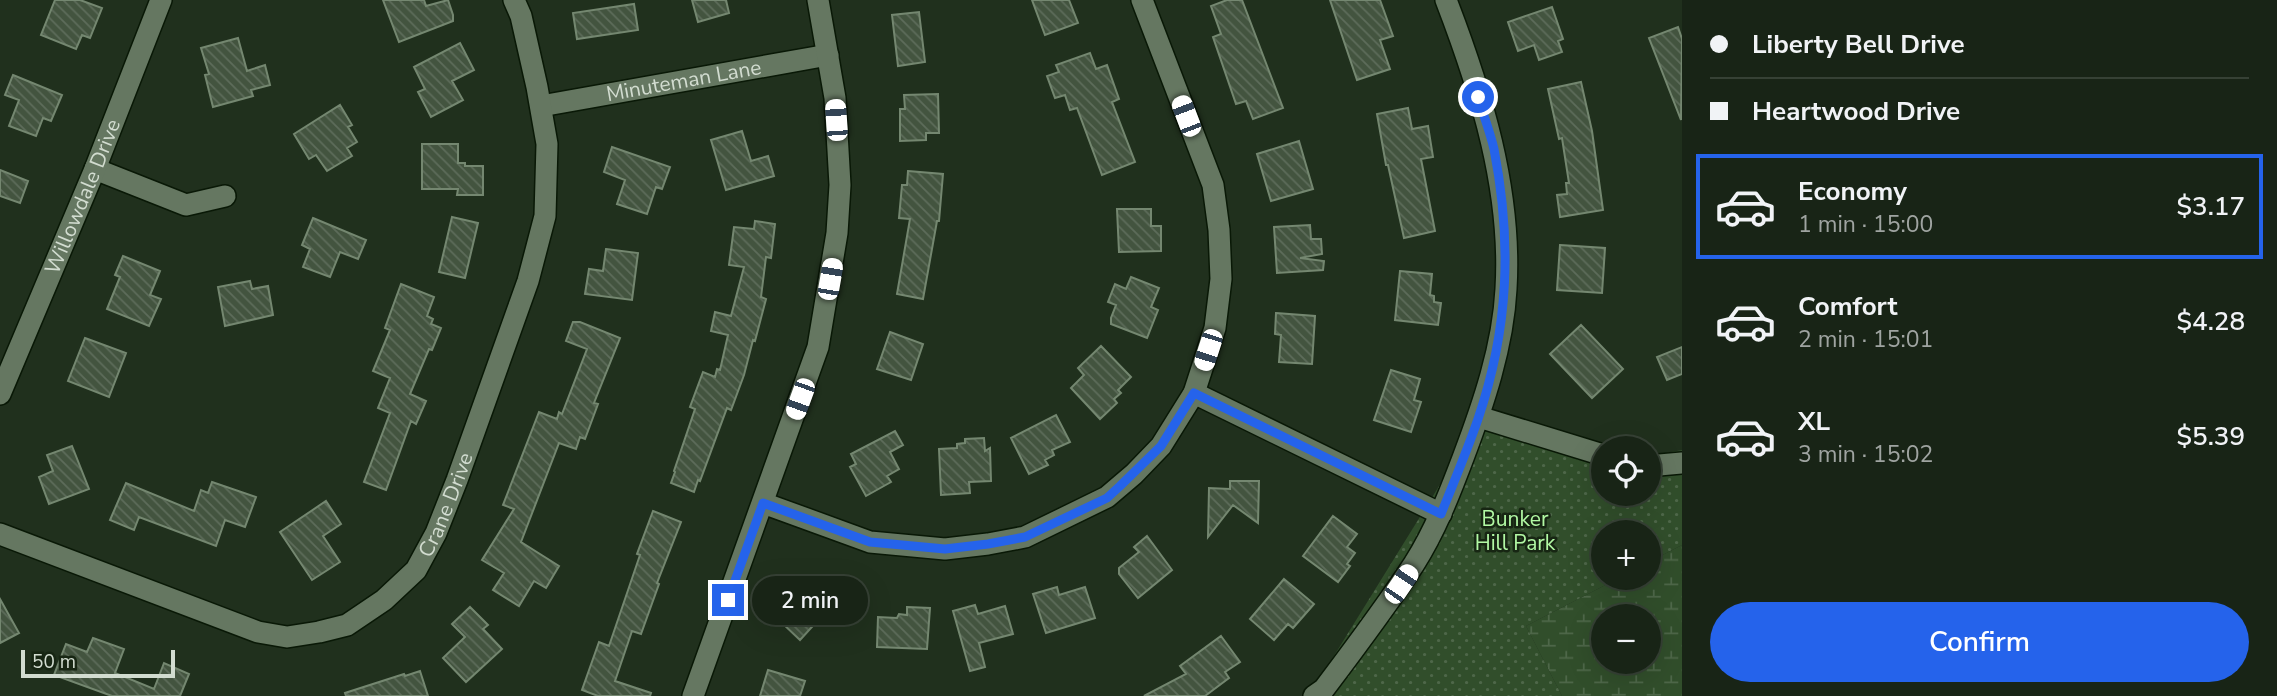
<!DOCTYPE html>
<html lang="en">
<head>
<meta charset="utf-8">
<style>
	body { margin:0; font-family:"Nunito Sans",sans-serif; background:#253023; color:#f1f3f6; height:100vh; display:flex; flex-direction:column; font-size:26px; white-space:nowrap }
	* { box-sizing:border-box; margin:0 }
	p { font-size:23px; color:#9fa4a1 }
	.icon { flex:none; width:38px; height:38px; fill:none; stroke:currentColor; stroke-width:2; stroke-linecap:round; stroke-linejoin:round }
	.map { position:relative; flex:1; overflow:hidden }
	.sheet { display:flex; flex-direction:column; background:#182416; width:595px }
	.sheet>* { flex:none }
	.hud { display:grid; align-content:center; height:154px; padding:0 28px; background:#182416 }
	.buttons { position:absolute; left:1591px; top:436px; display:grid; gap:14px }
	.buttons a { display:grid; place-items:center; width:70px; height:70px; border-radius:50%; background:#182416; box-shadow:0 7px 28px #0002,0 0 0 2px #364135; font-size:35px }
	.scale { position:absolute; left:21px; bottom:18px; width:154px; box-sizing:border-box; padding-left:7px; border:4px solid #d2dcd0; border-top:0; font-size:19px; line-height:24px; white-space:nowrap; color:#d2dcd0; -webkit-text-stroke:5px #172613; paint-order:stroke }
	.end { position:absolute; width:32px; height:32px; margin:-16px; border:9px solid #2563eb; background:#fff; box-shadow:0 0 0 4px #fff }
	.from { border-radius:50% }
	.bubble { position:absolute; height:49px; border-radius:24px; background:#182416; box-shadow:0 7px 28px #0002,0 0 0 2px #364135; font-size:23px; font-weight:600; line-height:49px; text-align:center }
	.car { position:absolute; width:21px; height:42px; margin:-21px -10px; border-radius:9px; box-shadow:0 0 5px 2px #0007; background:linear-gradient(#fff 24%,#345 0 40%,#fff 0 76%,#345 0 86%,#fff 0) }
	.hud b { display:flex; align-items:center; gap:24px; height:66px; font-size:26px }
	.hud b+b { border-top:2px solid #364135 }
	.hud i { width:18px; height:18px; background:#f1f3f6 }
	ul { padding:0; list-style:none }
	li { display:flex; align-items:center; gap:21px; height:105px; margin:0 14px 10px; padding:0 14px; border:4px solid transparent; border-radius:0px }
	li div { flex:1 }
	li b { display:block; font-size:26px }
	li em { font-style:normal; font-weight:600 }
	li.current { border-color:#2563eb }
	li>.icon { width:63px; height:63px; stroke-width:1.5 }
	.button { display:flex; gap:14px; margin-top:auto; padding:14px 28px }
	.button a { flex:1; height:80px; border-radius:42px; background:#2563eb; color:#fff; font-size:28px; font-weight:600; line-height:80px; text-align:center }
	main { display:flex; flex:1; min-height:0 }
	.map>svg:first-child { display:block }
	.wetland { fill:url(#wetland-marsh); fill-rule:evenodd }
	.park { fill:url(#park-dots) }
	.building { fill:url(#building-back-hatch); stroke:#748770; stroke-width:2 }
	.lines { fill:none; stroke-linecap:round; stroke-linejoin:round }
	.street-casing { stroke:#091806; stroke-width:24 }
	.street { stroke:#657761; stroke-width:21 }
	.route { stroke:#2563eb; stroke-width:9 }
	.labels { text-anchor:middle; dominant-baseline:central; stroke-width:5; stroke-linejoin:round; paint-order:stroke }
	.street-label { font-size:21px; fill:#d2dcd0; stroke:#172613 }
	.park-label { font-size:21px; fill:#b2f9a4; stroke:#172613 }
</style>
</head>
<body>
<main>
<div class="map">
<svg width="1682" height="696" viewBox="0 0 1682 696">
	<defs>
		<pattern id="wetland-marsh" width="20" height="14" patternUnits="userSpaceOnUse" patternTransform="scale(1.75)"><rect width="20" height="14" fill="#314e2b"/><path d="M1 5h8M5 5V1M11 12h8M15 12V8" fill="none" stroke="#4e6749"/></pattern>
		<pattern id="park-dots" width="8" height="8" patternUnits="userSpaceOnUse" patternTransform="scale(1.75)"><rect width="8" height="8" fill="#314e2b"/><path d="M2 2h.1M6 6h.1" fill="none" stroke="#4e6749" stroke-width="1.8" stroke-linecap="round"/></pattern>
		<pattern id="building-back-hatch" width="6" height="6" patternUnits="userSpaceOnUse" patternTransform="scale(1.75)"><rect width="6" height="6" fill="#43543f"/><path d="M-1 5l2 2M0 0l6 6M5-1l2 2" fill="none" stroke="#5d6c5a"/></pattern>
	</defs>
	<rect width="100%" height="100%" fill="#20301d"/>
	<!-- wetland -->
	<path class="wetland" d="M1682,545V696H1562L1526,626L1619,578H1648L1649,562ZM1603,616H1648V662H1603Z"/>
	<!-- park -->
	<path class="park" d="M1483,415L1603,448V494H1648L1649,456L1682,450V545L1649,562L1648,532H1603V578H1619L1526,626L1562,696H1315L1311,693Z"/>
	<!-- building -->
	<path class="building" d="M55,0H80L102,8L90,38L82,35L76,49L41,35Z
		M383,0H424L426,6L448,0L453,15V21L399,42Z
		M692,0H726L729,13L698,22Z
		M1032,0H1069L1078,23L1045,35Z
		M1227,0H1242L1283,108L1253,119L1246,101L1236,104L1213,37L1221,34L1211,6Z
		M1330,0H1380L1393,36L1380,40L1390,69L1357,80Z
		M634,4L638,30L577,39L573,13Z
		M1552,7L1563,39L1558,41L1562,52L1539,60L1534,45L1518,51L1508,22Z
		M919,12L925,62L898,66L892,15Z
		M1678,27L1682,39L1681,120L1649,38Z
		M238,38L247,71L265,65L270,85L251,90L253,96L213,107L205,75L209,74L201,48Z
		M460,43L474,70L452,81L463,100L431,117L418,92L425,89L414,67Z
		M1090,53L1096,69L1107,65L1119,99L1112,102L1135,162L1102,175L1077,108L1070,110L1065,95L1055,98L1047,76L1059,72L1056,65Z
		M13,75L62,95L51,121L43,118L36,136L9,126L19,100L5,95Z
		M1581,82L1592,131L1603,210L1560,217L1557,195L1567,194L1566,183H1569L1562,138L1559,139L1548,89Z
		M938,94L939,133H926V140L900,141V109H905L904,95Z
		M340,105L352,125L348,127L357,142L347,148L352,156L327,171L316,155L309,159L294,134Z
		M1408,108L1412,129L1428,126L1433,157L1421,159L1435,231L1404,238L1388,165H1386L1377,114Z
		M742,131L751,161L768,156L774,176L726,190L711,140Z
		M1299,141L1313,189L1271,201L1257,154Z
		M422,144H458V163H465V166H483V195H457L458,189H422Z
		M612,147L670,167L662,189L656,187L647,214L617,204L625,180L604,172Z
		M0,170L28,181L20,203L0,196Z
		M908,171L943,174L939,221H937L923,299L897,294L910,219L899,218L902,185H907Z
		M1117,209H1151V226H1161V251L1119,252Z
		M452,217L478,223L465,278L439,272Z
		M313,218L366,240L358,259L340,252L330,277L303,267L310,249L302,245Z
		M755,221L775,224L771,258L766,257L761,297L766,299L755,341L753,340L744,375L731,410L727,408L700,481L698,480L694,492L671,483L675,472L674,471L695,409L690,407L703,372L715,377L717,369L720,370L728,335L711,331L715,312L731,316L744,267L729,265L734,227L754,229Z
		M1310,225L1311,239H1321L1322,254L1300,258L1324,261L1323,270L1277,273L1274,227Z
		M1560,245L1605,248L1602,293L1557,290Z
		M606,249L638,253L632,300L585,294L589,269L603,271Z
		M123,256L160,271L150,295L161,299L149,326L107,309L120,277L115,275Z
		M1400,271L1432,274L1430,295L1434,296V302L1441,303L1438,325L1395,320Z
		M1131,277L1159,288L1151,307L1158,310L1147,338L1111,324V318L1116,305L1108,302L1115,284L1126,289Z
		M250,281L252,289L268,286L273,315L225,326L218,287Z
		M401,284L434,297L427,316L433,319L431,324L441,328L432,350L429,349L410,394L426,401L416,424L411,421L386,490L364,482L390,413L378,408L390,378L373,371L390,330L385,328Z
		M1276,313L1315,316L1312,364L1279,362L1281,335L1275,334Z
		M573,322H580L620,338L594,403L598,404L585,439L580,437L576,449L559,443L521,542L559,566L546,588L534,581L519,606L493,590L504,573L482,560L514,509L503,505L539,412L557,419L559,412L562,414L587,349L566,341Z
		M1581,325L1623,369L1592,398L1550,354Z
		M890,332L923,344L911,380L877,369Z
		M85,338L126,353L109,397L68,381Z
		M1101,346L1131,377L1118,390L1121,393L1114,399L1117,403L1100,419L1071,388L1084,375L1078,368Z
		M1682,347V374L1667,380L1657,357Z
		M1391,370L1420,379L1414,400L1421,402L1411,432L1374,420Z
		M1056,415L1070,442L1052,450L1054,455L1045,460L1048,465L1029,474L1011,438Z
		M895,431L903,445L890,452L899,469L887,476L891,482L866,496L850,467L856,464L851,454Z
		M984,438L985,451L990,448L991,481L969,482L970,493L941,495L939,449L957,448V444L965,443V439Z
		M72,446L89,489L49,504L39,477L53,471L47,455Z
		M1230,481H1259L1258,523L1233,505L1208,537L1209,488L1230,489Z
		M212,482L256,497L245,527L225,520L216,546L139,517L134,530L110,520L126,483L194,511L201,490L208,493Z
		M326,501L341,524L323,536L340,562L312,580L280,532Z
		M653,511L681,522L657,583L659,584L641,634L632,631L615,681L651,693L650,696H598L582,690L599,642L609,646L640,555L637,554Z
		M1333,516L1357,534L1347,547L1355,553L1347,564L1350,566L1338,582L1303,556Z
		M1147,536L1172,570L1138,598L1119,574V568L1139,552L1134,547Z
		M821,577L841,595L800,640L781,622Z
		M1284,579L1314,604L1293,628L1288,624L1274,640L1250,619Z
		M1057,587L1059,595L1085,587L1095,618L1046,633L1033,594Z
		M0,599L19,633L0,643Z
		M975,605L978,614L1005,606L1013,634L979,643L985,667L970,671L953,611Z
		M470,607L488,625L483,629L502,649L466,682L443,658L465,637L452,624Z
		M907,607L930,608L927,649L877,647L878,617L897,618L899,614L907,615Z
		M1221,636L1240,662L1225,672L1229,678L1205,696H1144L1186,674L1180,666Z
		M93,638L124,649L115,673L154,689L164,663L189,674L180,696H112L54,675L66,644L87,652Z
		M768,670L805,681L800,696H760Z
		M420,671L428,696H346L345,693L404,674L405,676Z"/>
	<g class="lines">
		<defs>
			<g id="street">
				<path id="s1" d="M541,106L828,55"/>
				<path d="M95,169L186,205L225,196"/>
				<path d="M1194,393L1441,514"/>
				<path id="s2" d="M0,394L95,169L161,0"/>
				<path d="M1479,417L1603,455"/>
				<path d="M1648,466L1682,463"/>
				<path d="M763,503L870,542L945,549L988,544L1025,537L1107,497L1134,474L1161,446L1194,393L1215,328L1221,279L1219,230L1213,185L1142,0"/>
				<path id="s3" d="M0,534L258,632L287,637L319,632L347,625L384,600L416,570L436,533L457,480L528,281L545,216L547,144L537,87L521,16L514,0"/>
				<path d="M693,696L818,347L837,233L840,185L835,98L818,0"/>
				<path d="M1314,696L1324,689C1355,648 1386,607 1414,564C1435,531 1449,495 1463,458C1483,405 1503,347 1506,289C1512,190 1481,91 1446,0"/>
			</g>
		</defs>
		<!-- street casing -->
		<use href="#street" class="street-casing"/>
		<!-- street -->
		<use href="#street" class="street"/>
	</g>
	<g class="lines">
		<!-- route -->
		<path class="route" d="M728,600L763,503L870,542L945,549L988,544L1025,537L1107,498L1120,486L1161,446L1194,393L1441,514C1454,482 1467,451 1478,419C1509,328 1512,242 1494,149C1490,132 1483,114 1478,97"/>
	</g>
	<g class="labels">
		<!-- street labels -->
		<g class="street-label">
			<text stroke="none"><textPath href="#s1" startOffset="145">Minuteman Lane</textPath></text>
			<text stroke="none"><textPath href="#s2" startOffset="214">Willowdale Drive</textPath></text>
			<text stroke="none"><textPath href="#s3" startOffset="527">Crane Drive</textPath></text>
		</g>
		<!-- park labels -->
		<g class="park-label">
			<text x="1515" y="519">Bunker<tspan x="1515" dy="24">Hill Park</tspan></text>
		</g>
	</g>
</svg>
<div class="buttons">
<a><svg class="icon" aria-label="locate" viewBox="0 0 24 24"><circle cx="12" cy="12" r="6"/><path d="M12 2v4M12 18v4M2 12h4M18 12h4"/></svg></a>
<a>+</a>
<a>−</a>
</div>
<div class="scale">50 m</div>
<i class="end from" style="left:1478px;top:97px"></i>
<i class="end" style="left:728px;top:600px"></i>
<div class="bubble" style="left:752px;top:576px;width:116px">2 min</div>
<i class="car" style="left:1186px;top:116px;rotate:339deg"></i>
<i class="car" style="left:836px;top:120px;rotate:356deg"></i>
<i class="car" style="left:830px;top:279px;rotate:10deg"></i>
<i class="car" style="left:1208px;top:350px;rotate:198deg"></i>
<i class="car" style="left:800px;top:399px;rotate:200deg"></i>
<i class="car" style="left:1401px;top:584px;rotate:34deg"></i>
</div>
<section class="sheet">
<div class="hud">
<b><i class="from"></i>Liberty Bell Drive</b>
<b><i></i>Heartwood Drive</b>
</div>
<ul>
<li class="current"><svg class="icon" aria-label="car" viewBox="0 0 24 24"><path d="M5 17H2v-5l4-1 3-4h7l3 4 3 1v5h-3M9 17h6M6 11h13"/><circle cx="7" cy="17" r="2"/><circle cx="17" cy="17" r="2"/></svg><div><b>Economy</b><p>1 min · 15:00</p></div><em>$3.17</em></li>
<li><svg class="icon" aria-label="car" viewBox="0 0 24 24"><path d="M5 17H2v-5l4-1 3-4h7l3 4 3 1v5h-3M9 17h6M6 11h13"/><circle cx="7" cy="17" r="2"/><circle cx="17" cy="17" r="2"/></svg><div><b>Comfort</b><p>2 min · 15:01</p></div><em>$4.28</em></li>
<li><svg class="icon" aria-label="car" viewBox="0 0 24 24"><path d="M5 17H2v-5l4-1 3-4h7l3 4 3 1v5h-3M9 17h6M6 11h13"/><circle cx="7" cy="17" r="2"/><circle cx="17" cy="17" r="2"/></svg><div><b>XL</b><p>3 min · 15:02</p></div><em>$5.39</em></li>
</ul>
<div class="button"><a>Confirm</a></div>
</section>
</main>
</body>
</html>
